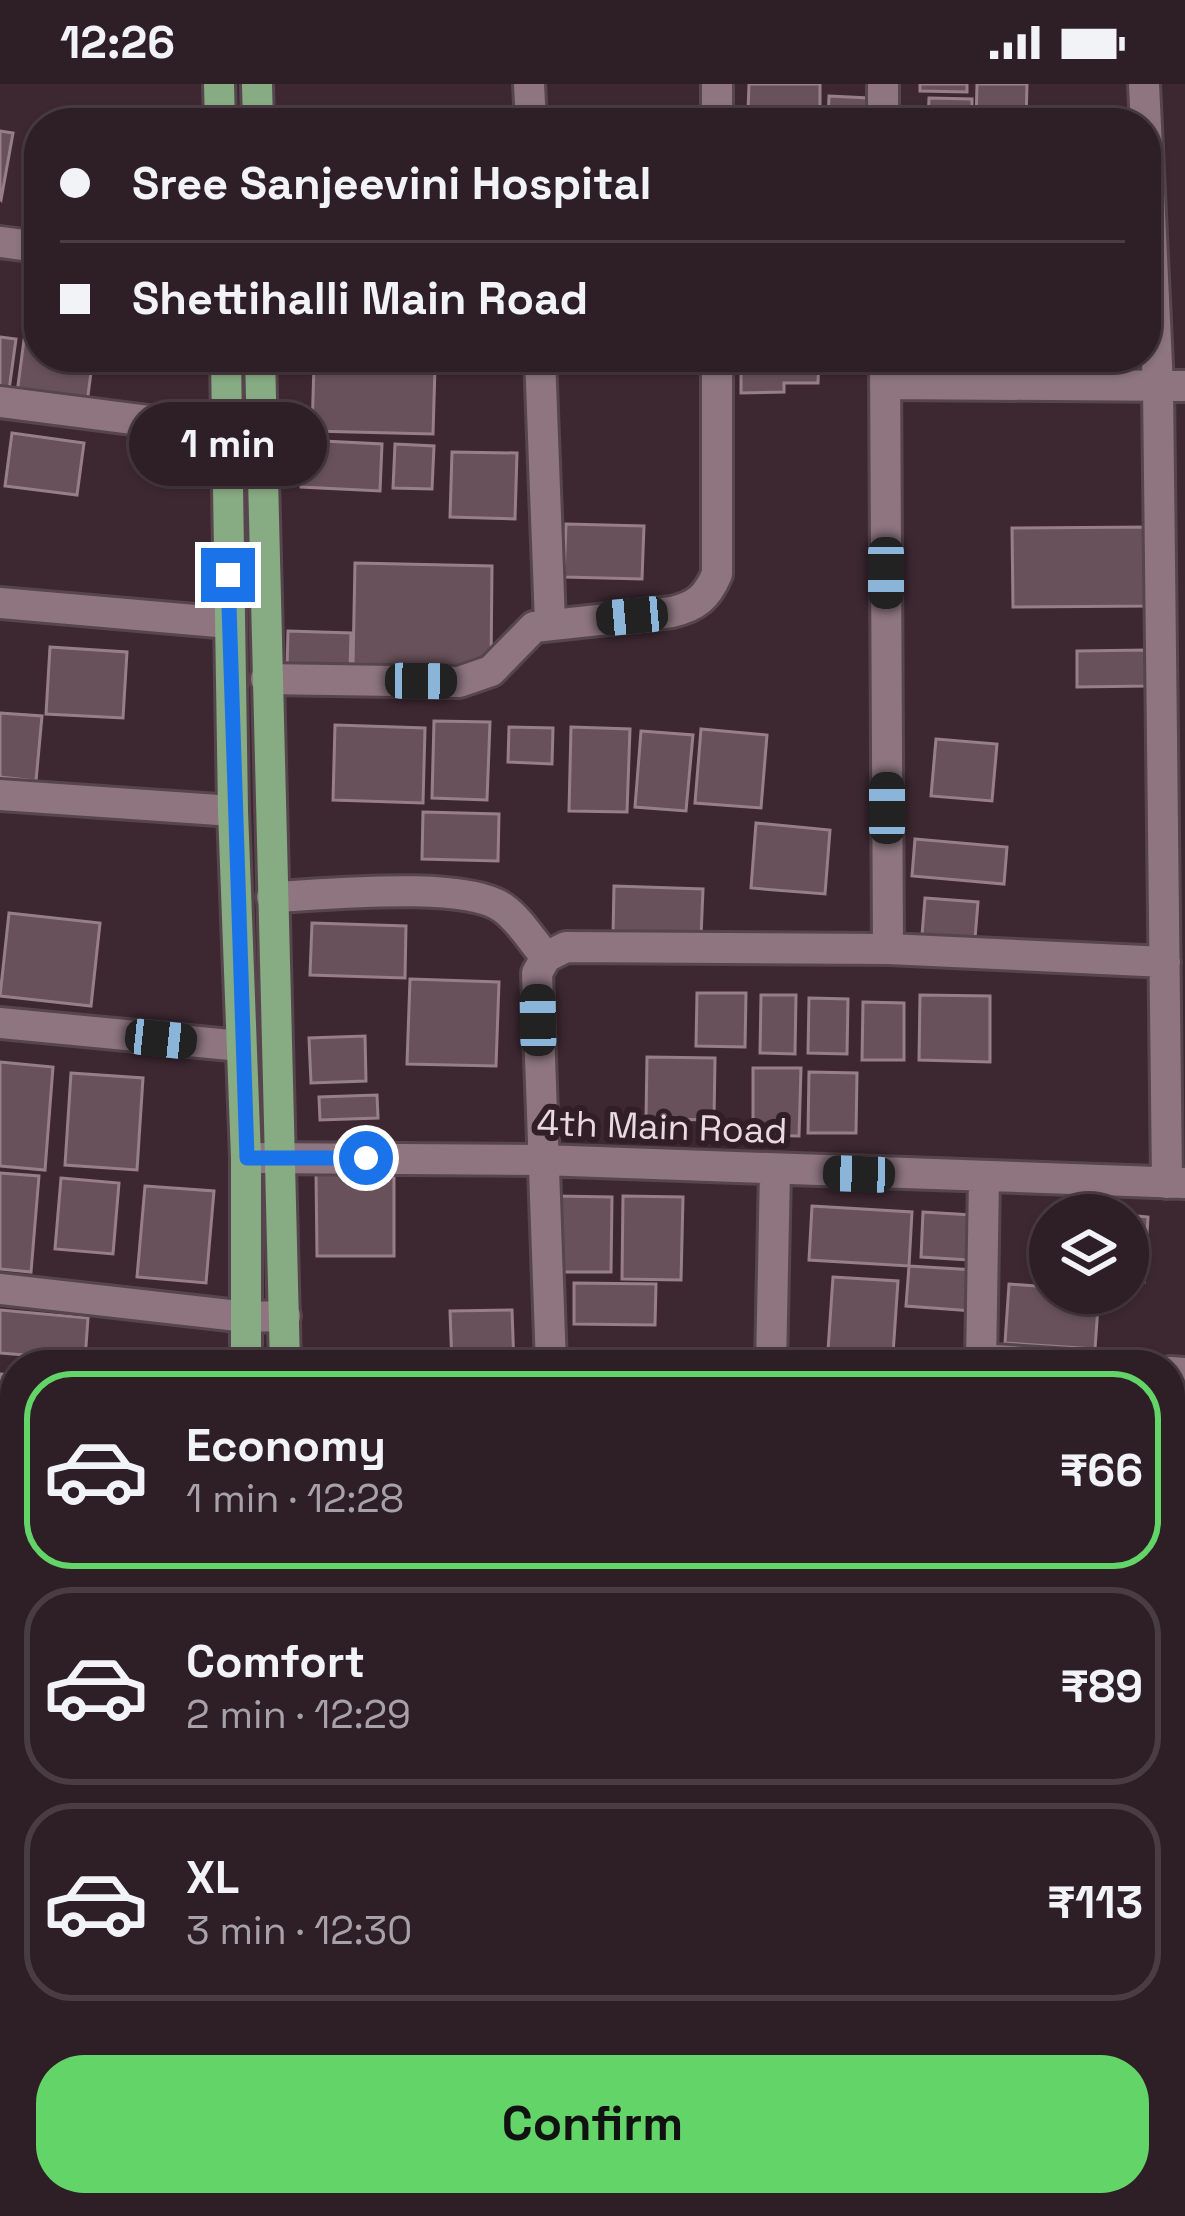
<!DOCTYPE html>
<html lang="en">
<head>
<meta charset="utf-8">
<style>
	body { margin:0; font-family:"Space Grotesk",sans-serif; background:#36272d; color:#f1f3f6; height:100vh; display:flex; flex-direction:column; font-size:45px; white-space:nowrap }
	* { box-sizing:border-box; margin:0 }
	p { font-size:39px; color:#a7a2a7 }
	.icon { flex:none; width:66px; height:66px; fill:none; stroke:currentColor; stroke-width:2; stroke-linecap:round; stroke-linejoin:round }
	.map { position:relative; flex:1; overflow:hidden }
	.panel { position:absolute; left:0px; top:1266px; width:1185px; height:867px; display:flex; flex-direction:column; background:#2e1e25; border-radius:48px 48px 0 0; box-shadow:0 3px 9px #0004,0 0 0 3px #493c42 }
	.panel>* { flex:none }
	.banner { position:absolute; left:24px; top:24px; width:1137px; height:264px; border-radius:48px; box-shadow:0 3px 9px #0004,0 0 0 3px #493c42; display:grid; align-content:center; height:264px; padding:0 36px; background:#2e1e25 }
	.buttons { position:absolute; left:1029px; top:1110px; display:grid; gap:24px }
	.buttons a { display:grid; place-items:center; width:120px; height:120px; border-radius:50%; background:#2e1e25; box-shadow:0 3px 9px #0004,0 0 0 3px #493c42; font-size:60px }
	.end { position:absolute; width:54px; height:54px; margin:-27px; border:15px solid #1a73e8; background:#fff; box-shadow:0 0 0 6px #fff }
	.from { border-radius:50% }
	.bubble { position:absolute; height:84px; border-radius:42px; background:#2e1e25; box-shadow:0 3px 9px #0004,0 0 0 3px #493c42; font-size:39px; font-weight:800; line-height:84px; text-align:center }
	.car { position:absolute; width:36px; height:72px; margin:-36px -18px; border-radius:15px; box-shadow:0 0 9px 3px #0007; background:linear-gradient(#222 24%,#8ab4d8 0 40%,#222 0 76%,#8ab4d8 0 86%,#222 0) }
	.banner b { display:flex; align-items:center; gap:42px; height:114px; font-size:45px }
	.banner b+b { border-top:3px solid #493c42 }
	.banner i { width:30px; height:30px; background:#f1f3f6 }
	ul { padding:21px 0 0; list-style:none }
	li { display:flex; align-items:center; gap:36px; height:198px; margin:0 24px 18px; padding:0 12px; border:6px solid #493c42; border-radius:48px }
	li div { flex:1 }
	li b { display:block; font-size:45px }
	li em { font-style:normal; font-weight:800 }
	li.selected { border-color:#63d468 }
	li>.icon { width:108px; height:108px; stroke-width:1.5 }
	.primary-button { display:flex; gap:24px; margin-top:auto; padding:24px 36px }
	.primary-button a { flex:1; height:138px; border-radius:48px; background:#63d468; color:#111; font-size:48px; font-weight:800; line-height:138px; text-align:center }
	.status { display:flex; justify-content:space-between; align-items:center; height:84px; padding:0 60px; background:#2e1e25; direction:ltr }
	.status svg { height:33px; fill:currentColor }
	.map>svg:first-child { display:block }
	.building { fill:#68515a; stroke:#987e88; stroke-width:3 }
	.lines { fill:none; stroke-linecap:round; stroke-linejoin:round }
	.minor-casing { stroke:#56454c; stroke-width:36 }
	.major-casing { stroke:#56454c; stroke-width:36 }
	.minor { stroke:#8e757f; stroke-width:30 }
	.major { stroke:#87ab82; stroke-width:30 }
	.route { stroke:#1a73e8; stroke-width:15 }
	.labels { text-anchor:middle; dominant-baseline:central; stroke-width:12; stroke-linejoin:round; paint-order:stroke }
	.street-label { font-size:36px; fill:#e8dadf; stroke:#321e27 }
</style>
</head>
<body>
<div class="status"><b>12:26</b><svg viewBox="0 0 49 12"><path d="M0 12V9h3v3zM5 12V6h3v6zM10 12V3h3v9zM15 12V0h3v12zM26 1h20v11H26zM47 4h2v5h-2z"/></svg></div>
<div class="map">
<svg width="1185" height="2132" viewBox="0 0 1185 2132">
	<rect width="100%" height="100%" fill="#3d2831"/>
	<!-- building -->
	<path class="building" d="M749,0H820V29L748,27Z
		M920,0H967V8L920,7Z
		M977,0H1027L1026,39H976Z
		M829,12L868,14L867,39H828Z
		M929,14L972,15V39H928Z
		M0,47L13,49L1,116L0,115Z
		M0,253L16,255L9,306L0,305Z
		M24,256L39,258V273H93L87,319L17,309Z
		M741,273H819L818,299H784V308L741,309Z
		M1092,273H1142L1141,295L1092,294Z
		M314,280L435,283L433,350L312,347Z
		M12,349L84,359L77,411L5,402Z
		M303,356L382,360L380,407L301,403Z
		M395,360L434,362L432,405L393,404Z
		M452,368L517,369L515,435L450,433Z
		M566,440L644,442L642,495L564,493Z
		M1151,443L1152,522L1013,523L1012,444Z
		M355,479L492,482L491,583L353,580Z
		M288,547L351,549L350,586L287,585Z
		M50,563L127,568L123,634L46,630Z
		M1147,566L1148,602L1077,603V567Z
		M0,629L42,632L36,697L0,693Z
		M434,637L490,638L487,716L432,714Z
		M335,641L425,644L423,719L333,716Z
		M509,643L553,644L552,680L508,678Z
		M571,643L630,645L627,728L569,727Z
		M701,645L767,651L761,724L695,719Z
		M641,647L693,651L686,727L635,723Z
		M936,655L997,660L992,717L931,712Z
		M423,728L499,730L498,777L422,775Z
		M756,739L830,746L825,810L751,804Z
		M915,755L1007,763L1004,800L912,792Z
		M614,802L703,805L701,853L613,851Z
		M925,814L978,818L975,855L922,851Z
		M9,829L100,839L91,922L0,912Z
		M312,839L406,842L405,894L310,891Z
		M410,895L499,898L496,982L407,980Z
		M697,909H746L745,963L696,962Z
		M761,911H796L795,970L760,969Z
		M920,911L990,912V978L919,976Z
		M809,914L848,915L847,970L808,969Z
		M863,918L904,919V976H862Z
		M365,952L366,997L311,999L309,954Z
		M647,973L715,974L714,1036L646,1035Z
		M0,978L53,983L45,1086L0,1082Z
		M753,984H801L799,1052L753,1051Z
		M809,988L857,989L856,1049H808Z
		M71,989L143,994L137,1086L65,1081Z
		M377,1011L378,1034L320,1036L319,1013Z
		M316,1088H394V1172H317Z
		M0,1089L39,1092L31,1188L0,1185Z
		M61,1094L119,1099L113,1170L55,1165Z
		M145,1102L214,1107L206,1199L137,1193Z
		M555,1112L612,1113L611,1188H554Z
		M623,1112L683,1113L681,1196L622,1195Z
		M812,1122L912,1128L909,1182L809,1176Z
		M923,1128L988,1132L985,1177L921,1173Z
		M1128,1131L1148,1133L1144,1198L1128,1197Z
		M909,1182L975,1186L972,1227L906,1222Z
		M833,1193L898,1197L893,1270L828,1266Z
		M574,1199L656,1200L655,1241L574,1240Z
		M1009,1200L1050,1203V1209H1099L1095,1265L1005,1259Z
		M0,1226L88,1234L85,1276L0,1269Z
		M512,1226L514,1281H452L450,1227Z
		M0,1290L15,1291V1331L0,1330Z
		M1170,1312L1185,1314V1371L1170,1370Z
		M1170,1380L1185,1381L1181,1445L1170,1444Z
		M1185,1692V1732L1170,1735V1695Z
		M0,1752L15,1753V1825H0Z
		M0,1959L15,1960V1985L0,1984Z
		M466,2118H499L504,2132H472Z
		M511,2118H553L559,2132H517Z
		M929,2118H954L955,2132H884L883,2123Z"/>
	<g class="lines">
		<defs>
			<path id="minor" d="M529,0L531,39
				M883,0V39
				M1144,0L1158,302L1167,1099
				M717,39V0
				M0,158L39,163
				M540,273L550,539
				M885,273L888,865
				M885,300L1185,302
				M0,318L226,347
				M0,519L229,539
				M266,595L459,598L491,587L534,543L672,528C697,522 707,513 717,490V273
				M0,711L233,727
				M272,813C323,811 464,796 503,824C520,836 532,857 546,873
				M0,939L241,962
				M246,1074L542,1076L1185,1099
				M0,1205L247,1233L285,1232
				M980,1275L1069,1281
				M551,1281L537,889L546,873L566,863L888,865L1165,878
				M771,1281L775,1087
				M981,1281L984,1093
				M1170,1288L1185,1289
				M1170,1458L1185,1459
				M0,1618L15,1619
				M1170,1806H1185
				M0,1834H15
				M589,2118L594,2132
				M784,2118L787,2132
				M961,2118L964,2132"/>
			<path id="major" d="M219,0L220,39
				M257,0L258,39
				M226,273L233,727L246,1074V1281
				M260,273L285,1281
				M248,2118V2132
				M284,2132V2118"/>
		</defs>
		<!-- minor casing -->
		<use href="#minor" class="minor-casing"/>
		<!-- major casing -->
		<use href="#major" class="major-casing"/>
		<!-- minor -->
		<use href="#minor" class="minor"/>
		<!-- major -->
		<use href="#major" class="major"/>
	</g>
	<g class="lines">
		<!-- route -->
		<path class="route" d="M228,491L247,1074H366"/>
	</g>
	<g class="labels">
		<!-- street labels -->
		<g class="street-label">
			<text transform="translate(662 1043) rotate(2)">4th Main Road</text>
		</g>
	</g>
</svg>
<div class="buttons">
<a><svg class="icon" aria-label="layers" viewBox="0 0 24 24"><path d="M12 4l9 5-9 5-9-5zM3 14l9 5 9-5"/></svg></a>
</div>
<i class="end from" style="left:366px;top:1074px"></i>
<i class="end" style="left:228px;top:491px"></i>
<div class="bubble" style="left:129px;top:318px;width:198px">1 min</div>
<i class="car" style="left:886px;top:489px;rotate:180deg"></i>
<i class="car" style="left:632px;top:532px;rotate:265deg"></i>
<i class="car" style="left:421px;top:597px;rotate:91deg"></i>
<i class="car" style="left:887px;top:724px;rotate:0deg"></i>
<i class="car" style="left:538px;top:936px;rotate:359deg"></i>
<i class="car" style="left:161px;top:955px;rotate:96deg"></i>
<i class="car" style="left:859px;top:1090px;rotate:272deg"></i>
<div class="banner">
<b><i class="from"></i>Sree Sanjeevini Hospital</b>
<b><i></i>Shettihalli Main Road</b>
</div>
<section class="panel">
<ul>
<li class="selected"><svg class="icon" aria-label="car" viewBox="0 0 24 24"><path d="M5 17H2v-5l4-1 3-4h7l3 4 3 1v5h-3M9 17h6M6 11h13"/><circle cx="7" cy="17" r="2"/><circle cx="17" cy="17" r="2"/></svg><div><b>Economy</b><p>1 min · 12:28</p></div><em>₹66</em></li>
<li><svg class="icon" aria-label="car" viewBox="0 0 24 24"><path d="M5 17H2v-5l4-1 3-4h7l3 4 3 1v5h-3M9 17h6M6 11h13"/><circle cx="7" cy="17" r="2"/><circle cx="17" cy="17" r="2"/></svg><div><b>Comfort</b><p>2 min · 12:29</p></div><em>₹89</em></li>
<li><svg class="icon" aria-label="car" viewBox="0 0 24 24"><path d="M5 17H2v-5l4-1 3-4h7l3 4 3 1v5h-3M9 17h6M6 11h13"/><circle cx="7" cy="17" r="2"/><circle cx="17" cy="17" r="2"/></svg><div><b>XL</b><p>3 min · 12:30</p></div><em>₹113</em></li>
</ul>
<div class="primary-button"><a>Confirm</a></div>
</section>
</div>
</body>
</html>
